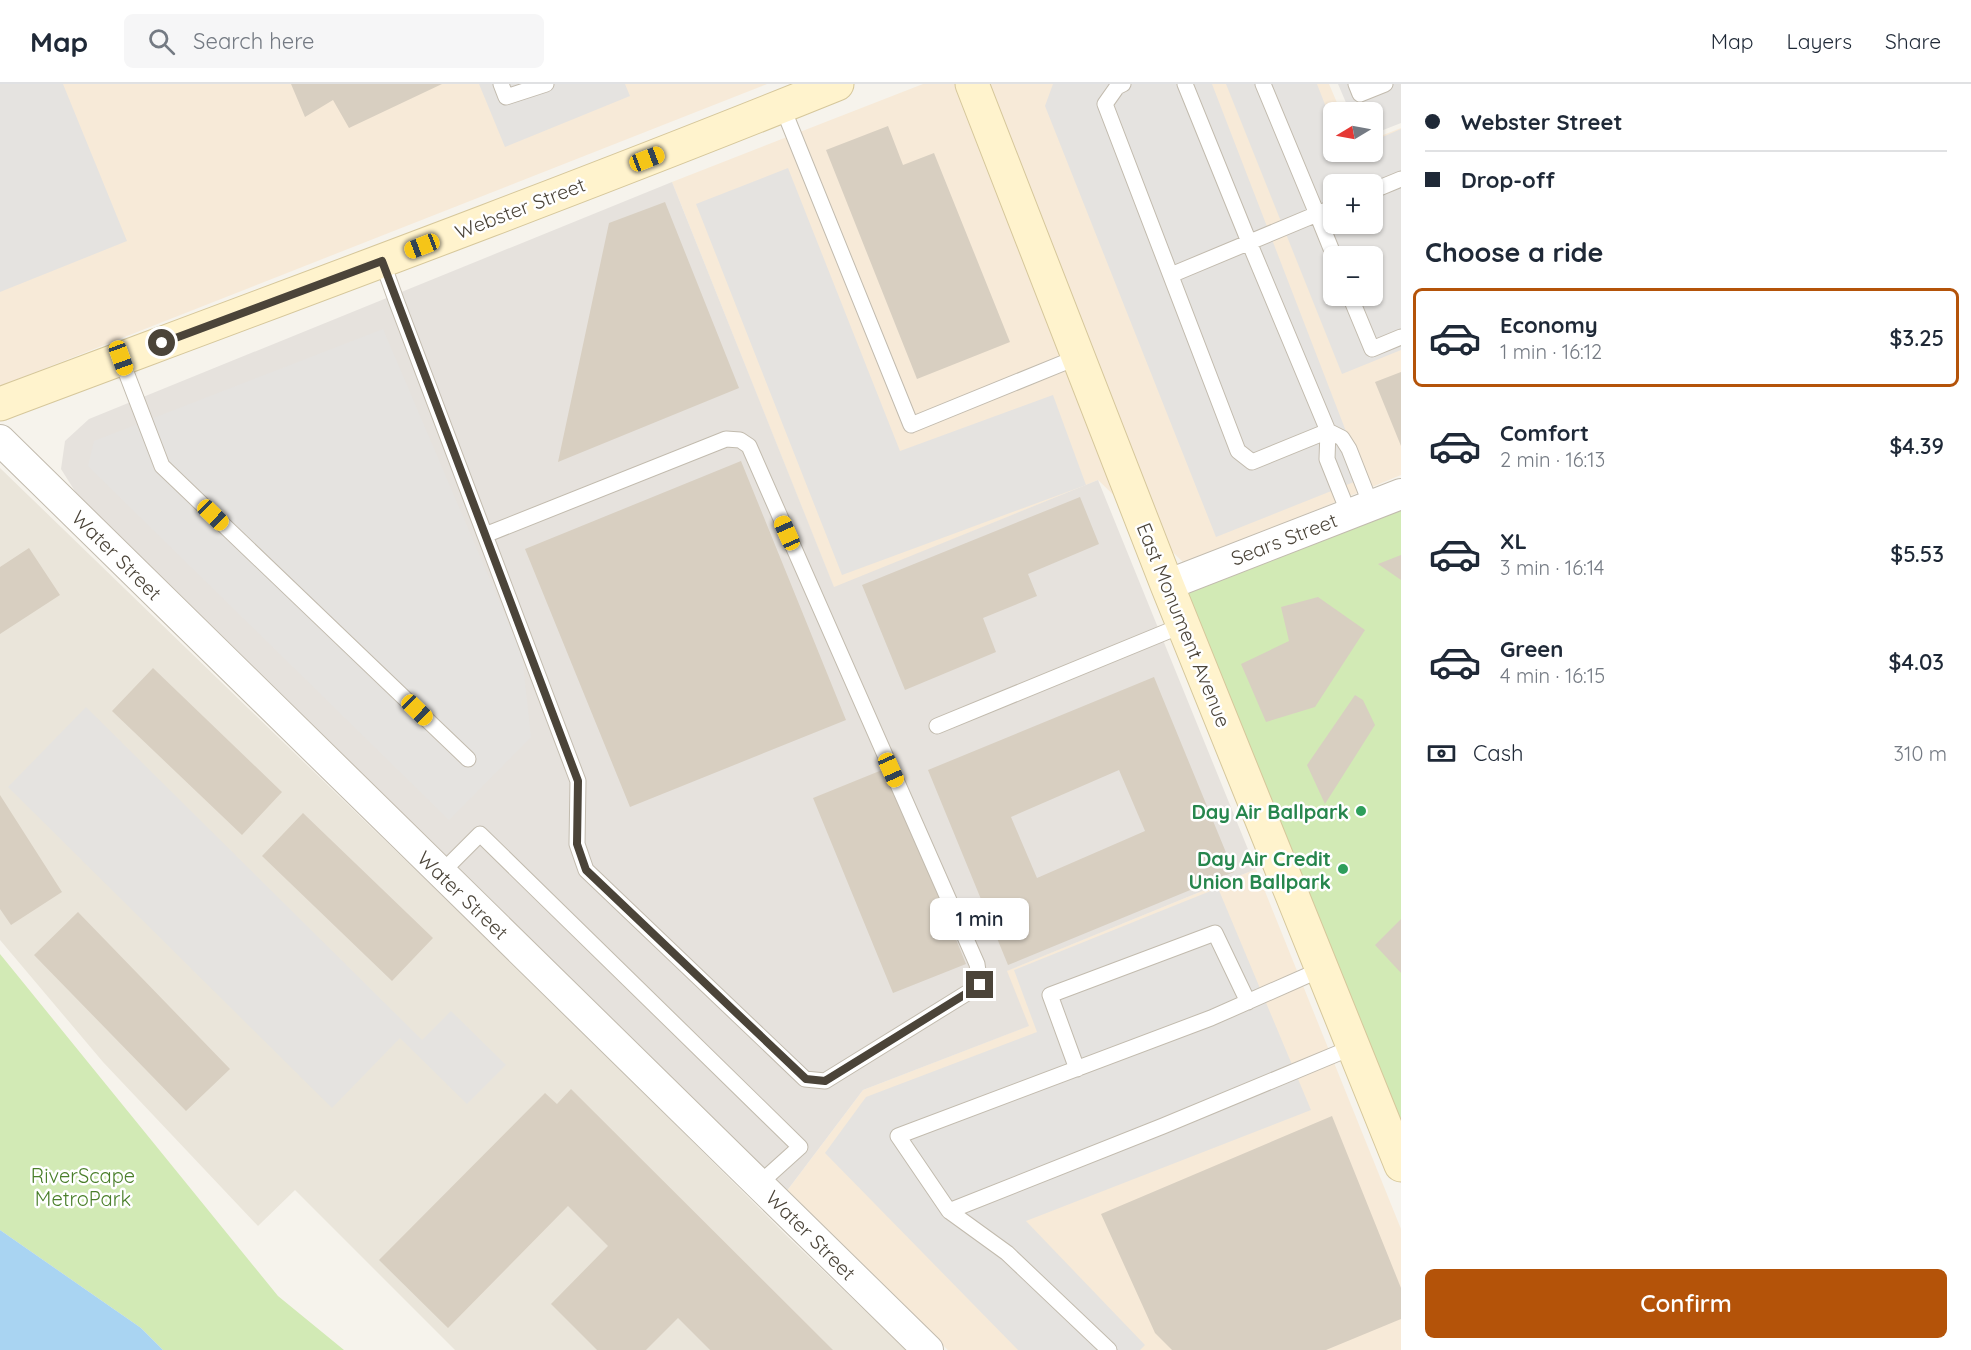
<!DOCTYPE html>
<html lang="en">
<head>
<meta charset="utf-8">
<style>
	body { margin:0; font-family:Quicksand,sans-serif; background:#f6f6f7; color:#1f2937; height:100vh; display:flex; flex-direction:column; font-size:22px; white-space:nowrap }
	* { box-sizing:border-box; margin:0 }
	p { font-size:20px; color:#747a83 }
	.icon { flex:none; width:33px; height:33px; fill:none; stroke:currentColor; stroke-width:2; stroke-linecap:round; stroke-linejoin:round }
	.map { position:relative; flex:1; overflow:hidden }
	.panel { display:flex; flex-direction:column; background:#fff; width:570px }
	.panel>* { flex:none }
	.banner { display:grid; align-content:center; height:132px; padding:0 24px; background:#fff }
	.needle { width:39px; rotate:260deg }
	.buttons { position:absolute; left:1323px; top:18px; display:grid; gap:12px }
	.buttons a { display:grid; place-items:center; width:60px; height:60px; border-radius:9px; background:#fff; box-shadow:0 2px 4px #0004; font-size:30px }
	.end { position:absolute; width:27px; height:27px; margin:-14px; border:8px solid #4b4439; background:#fff; box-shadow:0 0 0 3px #fff }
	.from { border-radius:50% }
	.bubble { position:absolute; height:42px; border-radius:9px; background:#fff; box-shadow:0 2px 4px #0004; font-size:20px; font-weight:600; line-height:42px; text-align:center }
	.car { position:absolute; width:18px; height:36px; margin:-18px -9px; border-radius:8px; box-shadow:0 0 4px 2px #0007; background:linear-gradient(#f5c518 24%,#345 0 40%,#f5c518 0 76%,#345 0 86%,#f5c518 0) }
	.banner b { display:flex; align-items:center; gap:21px; height:57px; font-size:22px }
	.banner b+b { border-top:2px solid #e0e1e3 }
	.banner i { width:15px; height:15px; background:#1f2937 }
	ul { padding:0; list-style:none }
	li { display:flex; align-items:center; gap:18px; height:99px; margin:0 12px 9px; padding:0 12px; border:3px solid transparent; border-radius:9px }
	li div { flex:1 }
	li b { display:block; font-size:22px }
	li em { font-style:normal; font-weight:600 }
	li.selected { border-color:#b45309 }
	li>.icon { width:54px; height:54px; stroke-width:1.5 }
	h2 { padding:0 24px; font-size:27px; line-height:72px }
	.pay { display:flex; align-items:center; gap:15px; height:66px; padding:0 24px; font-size:22px }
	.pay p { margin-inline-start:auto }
	.primary-button { display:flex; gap:12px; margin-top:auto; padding:12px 24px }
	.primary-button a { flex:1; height:69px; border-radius:9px; background:#b45309; color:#fff; font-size:24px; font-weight:600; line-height:69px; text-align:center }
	header { display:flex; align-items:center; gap:36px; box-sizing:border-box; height:84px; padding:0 30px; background:#fff; border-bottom:2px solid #e0e1e3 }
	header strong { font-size:28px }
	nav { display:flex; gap:33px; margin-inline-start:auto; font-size:21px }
	.search { width:420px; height:54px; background:#f6f6f7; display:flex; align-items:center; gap:15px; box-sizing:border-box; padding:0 21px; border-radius:9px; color:#747a83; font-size:22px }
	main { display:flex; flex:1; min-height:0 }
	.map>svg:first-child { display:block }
	.residential { fill:#eae5da }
	.commercial { fill:#f7ead8; fill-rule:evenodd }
	.industrial { fill:#e6e2dd }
	.green { fill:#d2eab5 }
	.parking { fill:#e5e3e0; fill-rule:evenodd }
	.water { fill:#a9d4f2 }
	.building { fill:#d8cfc1; fill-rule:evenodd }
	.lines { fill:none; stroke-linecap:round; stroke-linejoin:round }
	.lane-casing { stroke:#c2bbae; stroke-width:17 }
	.street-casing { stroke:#c2bbae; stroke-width:32 }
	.secondary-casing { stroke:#d6c79b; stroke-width:35 }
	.lane { stroke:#fff; stroke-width:15 }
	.street { stroke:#fff; stroke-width:30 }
	.secondary { stroke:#fff3cd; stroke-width:33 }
	.route { stroke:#4b4439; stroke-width:8 }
	.leisure-dot { fill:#2e9e5b; stroke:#fff; stroke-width:2 }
	.labels { text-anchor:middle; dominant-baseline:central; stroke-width:5; stroke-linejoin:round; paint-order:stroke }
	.street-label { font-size:20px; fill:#4b4439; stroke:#fff }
	.leisure-label { font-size:20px; font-weight:bold; fill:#27864d; stroke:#fff; text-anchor:end }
	.park-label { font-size:20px; fill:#4a7f2a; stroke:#fff }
</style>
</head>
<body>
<header>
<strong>Map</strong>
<div class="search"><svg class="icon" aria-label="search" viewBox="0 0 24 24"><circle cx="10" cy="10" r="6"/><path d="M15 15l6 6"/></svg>Search here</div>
<nav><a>Map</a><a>Layers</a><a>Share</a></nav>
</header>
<main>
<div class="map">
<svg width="1401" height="1266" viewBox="0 0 1401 1266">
	<rect width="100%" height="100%" fill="#f6f3ec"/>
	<!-- residential -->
	<path class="residential" d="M0,384L586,951L786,1151L906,1266H455L295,1106L258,1142L103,978L0,856Z"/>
	<!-- commercial -->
	<path class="commercial" d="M0,0H767L0,302Z
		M923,0H1329L1341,28H1334V68H1372L1373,55L1401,44V391L1185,480L1098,396L834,504L672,98ZM1334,100H1372V140H1334ZM1334,172H1372V212H1334Z
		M1256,785L1401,1145V1266H948L783,1112L863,1006L1028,942L1006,887Z"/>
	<!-- industrial -->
	<path class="industrial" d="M672,98L834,503L1098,396L1256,785L1007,887L1029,942L863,1006L783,1112L78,412L61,385L65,357L89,335Z"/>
	<!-- green -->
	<path class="green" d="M1401,410V1068L1167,501Z
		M0,870L278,1212L344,1266H163L141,1244L0,1146Z"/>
	<!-- parking -->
	<path class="parking" d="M0,0H63L127,157L0,208Z
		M479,0H625L630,12L505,63Z
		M1053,0H1212L1364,394L1216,453L1045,22Z
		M1226,0H1317L1333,41L1334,68H1372L1373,57L1401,45V266L1342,290ZM1334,100H1372V140H1334ZM1334,172H1372V212H1334Z
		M1338,0H1401V39L1373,50L1372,28H1350Z
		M788,84L900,367L1053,311L1086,401L842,491L696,120Z
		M383,245L522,571L531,653L449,736L88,382L94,357Z
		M86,623L422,956L451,927L506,981L467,1020L400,954L332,1024L8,703Z
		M1218,804L1311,1026L1026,1137L1145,1261L1140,1266H1018L825,1069L866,1013L1037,948L1014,886Z"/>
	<!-- water -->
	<path class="water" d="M0,1146L141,1244L163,1266H0Z"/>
	<!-- building -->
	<path class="building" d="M291,0H442L349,44L333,16L305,33Z
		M888,42L903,81L934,69L1010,258L917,295L826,66Z
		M665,118L739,304L558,378L609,139Z
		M1401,288V362L1375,298Z
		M741,377L846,636L630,723L525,465Z
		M1080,413L1099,460L1028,490L1037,512L983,534L996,568L905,606L862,501Z
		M29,464L60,511L0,550V483Z
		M1401,471V496L1378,480Z
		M1318,513L1365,546L1315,623L1266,638L1241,580L1289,557L1281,523Z
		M153,584L282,708L242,751L112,627Z
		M1154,593L1234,788L1008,881L928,686ZM1119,686L1145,747L1037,794L1011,733Z
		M1355,611L1363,616L1375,641L1325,720L1307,681Z
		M887,684L966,880L893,909L813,714Z
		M0,711L62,808L11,841L0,825Z
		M303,729L433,854L392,897L262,772Z
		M78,828L230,985L186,1027L34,871Z
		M1401,835V889L1375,861Z
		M571,1005L833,1266H710L678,1234L646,1266H597L551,1220L608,1162L568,1122L448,1244L379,1176L545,1009L557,1020Z
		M1332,1032L1401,1204V1235L1326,1266H1172L1155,1249L1101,1130Z"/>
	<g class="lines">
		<defs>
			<path id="lane" d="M501,0L506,13L546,0
				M1123,0L1117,3L1105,20L1238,367L1252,378L1328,347
				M1185,0L1249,158L1328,347L1327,375L1349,430
				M1263,0L1317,130L1334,123
				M1356,0L1360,10L1385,0
				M782,22L911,341L1078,273
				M1372,107L1401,95
				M382,177L396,216L578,697L577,760L586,786L805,995L825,997L980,901L977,880L749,362L740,356L726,355L485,451
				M1171,191L1317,130L1334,172
				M1350,212L1372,265L1401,253
				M121,275L162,382L468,675
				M1328,347L1342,354L1349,365L1371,421
				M937,642L1183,541
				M441,789L480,750L800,1063L759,1100
				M1322,885L1211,934L898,1052L949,1127L1163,1042L1353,963
				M1077,985L1050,911L1215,849L1248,918
				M949,1127L1007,1169L1109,1266"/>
			<path id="street" d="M0,356L928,1266
				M1167,501L1401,410"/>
			<path id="secondary" d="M972,0L1167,501L1401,1081
				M0,320C280,215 560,112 837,0"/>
		</defs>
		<!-- lane casing -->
		<use href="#lane" class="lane-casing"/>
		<!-- street casing -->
		<use href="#street" class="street-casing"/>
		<!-- secondary casing -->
		<use href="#secondary" class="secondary-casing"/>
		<!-- lane -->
		<use href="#lane" class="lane"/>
		<!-- street -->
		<use href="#street" class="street"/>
		<!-- secondary -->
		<use href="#secondary" class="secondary"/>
	</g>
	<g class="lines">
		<!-- route -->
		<path class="route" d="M162,259L382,177L578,697L577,760L586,786L806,995L825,997L980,901"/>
	</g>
	<!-- markers -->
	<g class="leisure-dot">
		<circle cx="1361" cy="727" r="6"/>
		<circle cx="1343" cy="785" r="6"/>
	</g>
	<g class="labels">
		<!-- street labels -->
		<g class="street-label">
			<text transform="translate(520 124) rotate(-21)">Webster Street</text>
			<text transform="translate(1284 455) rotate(-21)">Sears Street</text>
			<text transform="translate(117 471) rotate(45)">Water Street</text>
			<text transform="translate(1184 541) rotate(68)">East Monument Avenue</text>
			<text transform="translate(463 811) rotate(44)">Water Street</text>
			<text transform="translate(811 1151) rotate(45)">Water Street</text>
		</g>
		<!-- leisure labels -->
		<g class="leisure-label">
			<text x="1349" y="727">Day Air Ballpark</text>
			<text x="1331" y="774">Day Air Credit<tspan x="1331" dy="23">Union Ballpark</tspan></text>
		</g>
		<!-- park labels -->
		<g class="park-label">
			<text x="83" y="1091">RiverScape<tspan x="83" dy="23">MetroPark</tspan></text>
		</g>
	</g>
</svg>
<div class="buttons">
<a><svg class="needle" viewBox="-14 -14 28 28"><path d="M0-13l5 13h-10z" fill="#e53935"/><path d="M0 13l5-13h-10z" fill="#747a83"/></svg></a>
<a>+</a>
<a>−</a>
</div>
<i class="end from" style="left:162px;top:259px"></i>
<i class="end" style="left:980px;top:901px"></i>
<div class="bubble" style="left:930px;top:814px;width:99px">1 min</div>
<i class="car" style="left:647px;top:75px;rotate:69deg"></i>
<i class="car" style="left:422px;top:162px;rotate:249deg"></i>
<i class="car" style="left:121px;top:274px;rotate:160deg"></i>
<i class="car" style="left:213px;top:431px;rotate:134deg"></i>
<i class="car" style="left:787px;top:449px;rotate:336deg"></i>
<i class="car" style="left:417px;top:626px;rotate:134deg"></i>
<i class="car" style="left:891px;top:686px;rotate:156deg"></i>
</div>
<section class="panel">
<div class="banner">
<b><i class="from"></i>Webster Street</b>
<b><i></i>Drop-off</b>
</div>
<h2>Choose a ride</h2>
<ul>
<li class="selected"><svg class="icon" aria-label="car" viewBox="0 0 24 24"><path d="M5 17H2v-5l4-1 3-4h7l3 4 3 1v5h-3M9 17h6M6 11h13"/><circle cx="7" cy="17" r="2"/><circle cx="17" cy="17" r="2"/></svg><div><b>Economy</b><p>1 min · 16:12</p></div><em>$3.25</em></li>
<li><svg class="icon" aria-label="car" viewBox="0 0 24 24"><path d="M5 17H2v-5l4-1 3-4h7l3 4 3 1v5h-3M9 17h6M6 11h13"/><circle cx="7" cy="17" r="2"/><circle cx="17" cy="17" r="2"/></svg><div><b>Comfort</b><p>2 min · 16:13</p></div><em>$4.39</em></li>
<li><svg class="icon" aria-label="car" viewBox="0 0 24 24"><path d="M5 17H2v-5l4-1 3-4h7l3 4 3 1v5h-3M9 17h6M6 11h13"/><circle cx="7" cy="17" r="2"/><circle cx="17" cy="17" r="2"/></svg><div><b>XL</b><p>3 min · 16:14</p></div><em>$5.53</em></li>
<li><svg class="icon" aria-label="car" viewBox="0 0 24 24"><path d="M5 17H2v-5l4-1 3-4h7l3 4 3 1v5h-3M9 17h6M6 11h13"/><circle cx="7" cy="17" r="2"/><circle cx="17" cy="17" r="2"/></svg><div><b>Green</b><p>4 min · 16:15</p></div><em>$4.03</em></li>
</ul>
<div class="pay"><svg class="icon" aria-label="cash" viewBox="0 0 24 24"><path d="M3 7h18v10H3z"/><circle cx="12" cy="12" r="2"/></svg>Cash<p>310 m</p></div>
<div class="primary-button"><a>Confirm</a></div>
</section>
</main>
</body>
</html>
